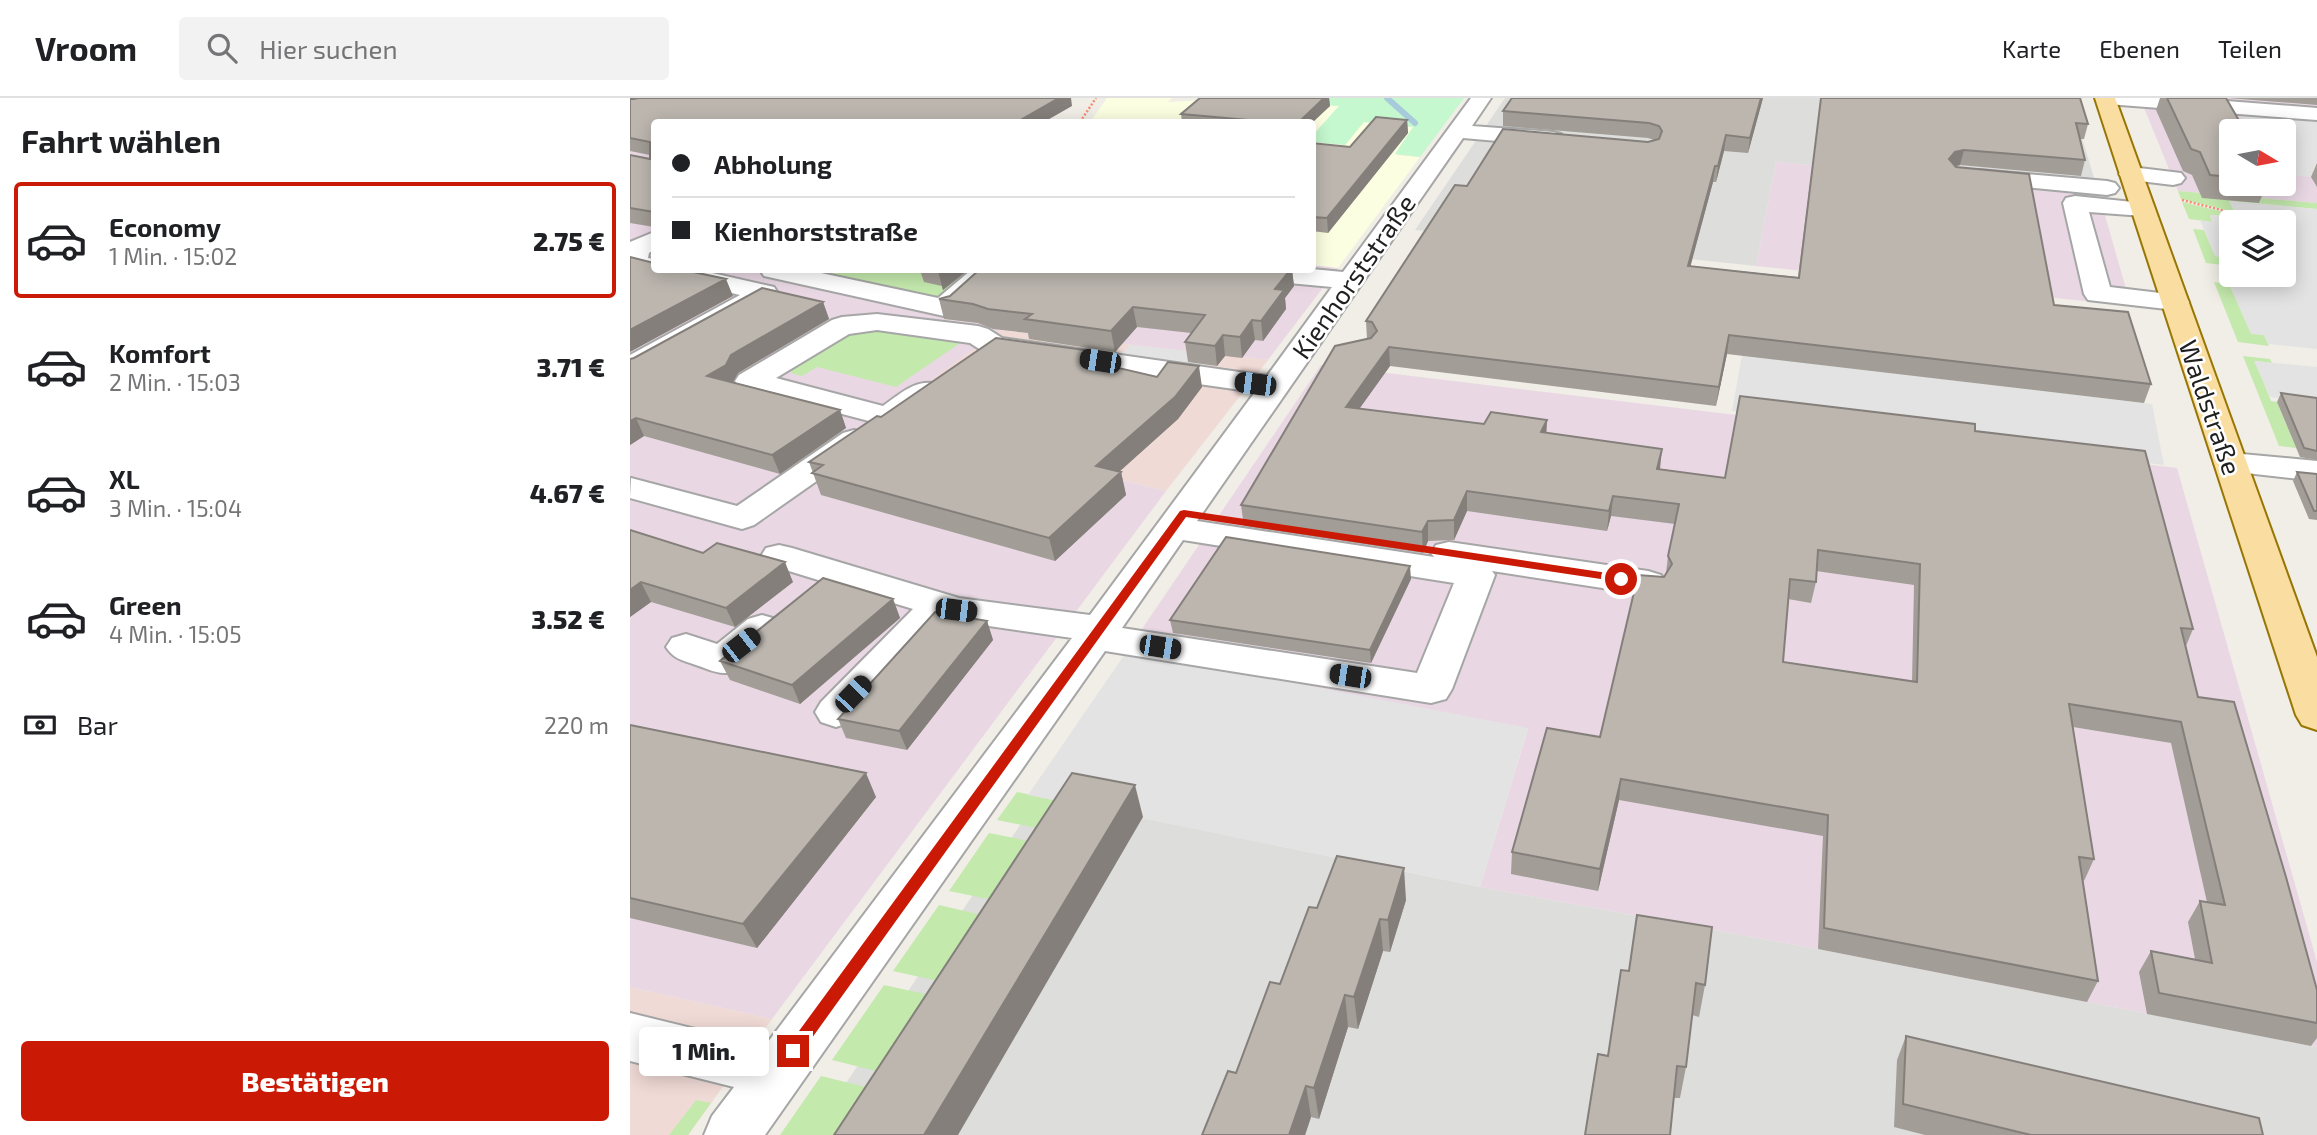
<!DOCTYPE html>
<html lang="de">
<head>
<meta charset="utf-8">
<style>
	body { margin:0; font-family:"Exo 2",sans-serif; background:#f2f2f2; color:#202124; height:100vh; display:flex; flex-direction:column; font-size:26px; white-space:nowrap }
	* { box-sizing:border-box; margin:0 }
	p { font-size:23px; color:#757577 }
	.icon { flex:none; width:38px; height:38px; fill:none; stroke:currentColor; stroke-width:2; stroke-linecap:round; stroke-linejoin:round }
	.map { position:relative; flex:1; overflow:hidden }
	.details { display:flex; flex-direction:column; background:#fff; width:630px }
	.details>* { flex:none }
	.top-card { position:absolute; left:21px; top:21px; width:665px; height:154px; border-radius:7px; box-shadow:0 4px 18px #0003; display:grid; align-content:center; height:154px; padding:0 21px; background:#fff }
	.needle { width:46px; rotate:100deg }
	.buttons { position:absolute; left:1589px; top:21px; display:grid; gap:14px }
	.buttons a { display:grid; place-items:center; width:77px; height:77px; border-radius:7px; background:#fff; box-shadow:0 4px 18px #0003; font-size:35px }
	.end { position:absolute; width:32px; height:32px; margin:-16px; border:9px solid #ca1a05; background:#fff; box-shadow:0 0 0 4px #fff }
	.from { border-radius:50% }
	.bubble { position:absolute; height:49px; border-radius:7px; background:#fff; box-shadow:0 4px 18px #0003; font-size:23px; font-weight:800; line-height:49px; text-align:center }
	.car { position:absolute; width:21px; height:42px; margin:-21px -10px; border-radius:9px; box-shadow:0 0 5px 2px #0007; background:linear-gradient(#222 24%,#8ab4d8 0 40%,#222 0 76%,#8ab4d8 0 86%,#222 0) }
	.top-card b { display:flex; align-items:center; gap:24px; height:66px; font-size:26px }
	.top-card b+b { border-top:2px solid #e0e0e0 }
	.top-card i { width:18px; height:18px; background:#202124 }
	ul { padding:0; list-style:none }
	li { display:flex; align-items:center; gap:21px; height:116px; margin:0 14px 10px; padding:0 7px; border:4px solid transparent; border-radius:7px }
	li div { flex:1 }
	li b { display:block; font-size:26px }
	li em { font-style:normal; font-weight:800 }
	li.selected { border-color:#ca1a05 }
	li>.icon { width:63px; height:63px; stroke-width:1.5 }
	h2 { padding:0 21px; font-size:32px; line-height:84px }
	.pay { display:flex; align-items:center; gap:18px; height:77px; padding:0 21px; font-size:26px }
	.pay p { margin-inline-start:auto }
	.cta { display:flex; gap:14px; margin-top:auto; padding:14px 21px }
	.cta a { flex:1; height:80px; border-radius:7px; background:#ca1a05; color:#fff; font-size:28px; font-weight:800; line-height:80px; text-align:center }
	header { display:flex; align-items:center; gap:42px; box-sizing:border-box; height:98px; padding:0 35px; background:#fff; border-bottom:2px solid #e0e0e0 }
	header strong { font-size:33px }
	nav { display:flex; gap:38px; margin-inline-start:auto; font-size:24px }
	.search { width:490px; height:63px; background:#f2f2f2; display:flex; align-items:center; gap:18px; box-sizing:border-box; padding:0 24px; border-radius:7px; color:#757577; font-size:26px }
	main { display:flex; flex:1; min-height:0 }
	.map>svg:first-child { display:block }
	.residential { fill:#dddddc }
	.commercial { fill:#f0dad6 }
	.industrial { fill:#e9d8e4; fill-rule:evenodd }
	.education { fill:#fbfee1 }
	.grass { fill:#c4e9ad }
	.park { fill:#c5f8ce }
	.parking { fill:#e3e3e3 }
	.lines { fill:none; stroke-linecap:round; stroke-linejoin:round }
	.stream { stroke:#a8cbdc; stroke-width:6 }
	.minor-casing { stroke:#a6a6a6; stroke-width:4 }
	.major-casing { stroke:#977604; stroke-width:4 }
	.path { stroke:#f78d70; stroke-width:2.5; stroke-dasharray:2 2; stroke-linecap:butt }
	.minor { fill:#fff; fill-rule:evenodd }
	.major { fill:#fadda1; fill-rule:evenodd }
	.wall { fill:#a29d96; fill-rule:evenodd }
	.shaded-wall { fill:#847f7a }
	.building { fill:#bcb6af; stroke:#847f7a; stroke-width:2; fill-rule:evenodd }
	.route { fill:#ca1a05 }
	.labels { text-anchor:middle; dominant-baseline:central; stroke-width:5; stroke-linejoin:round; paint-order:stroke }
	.street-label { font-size:26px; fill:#1f1f1f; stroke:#fff }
</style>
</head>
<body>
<header>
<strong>Vroom</strong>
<div class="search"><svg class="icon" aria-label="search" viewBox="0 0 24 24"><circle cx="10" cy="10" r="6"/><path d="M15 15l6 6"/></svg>Hier suchen</div>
<nav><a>Karte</a><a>Ebenen</a><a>Teilen</a></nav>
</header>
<main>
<section class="details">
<h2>Fahrt wählen</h2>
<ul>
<li class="selected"><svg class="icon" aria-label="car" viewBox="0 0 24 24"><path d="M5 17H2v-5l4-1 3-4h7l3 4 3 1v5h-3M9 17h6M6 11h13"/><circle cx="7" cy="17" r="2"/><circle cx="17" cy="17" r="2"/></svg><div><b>Economy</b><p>1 Min. · 15:02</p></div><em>2.75 €</em></li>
<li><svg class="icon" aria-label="car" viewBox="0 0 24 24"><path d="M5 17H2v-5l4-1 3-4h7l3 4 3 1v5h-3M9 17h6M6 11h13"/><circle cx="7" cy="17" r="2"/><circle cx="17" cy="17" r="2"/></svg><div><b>Komfort</b><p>2 Min. · 15:03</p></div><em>3.71 €</em></li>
<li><svg class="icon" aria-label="car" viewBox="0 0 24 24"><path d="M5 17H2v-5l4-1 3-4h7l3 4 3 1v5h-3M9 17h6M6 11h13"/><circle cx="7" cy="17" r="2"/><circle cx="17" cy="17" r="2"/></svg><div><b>XL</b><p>3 Min. · 15:04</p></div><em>4.67 €</em></li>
<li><svg class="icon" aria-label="car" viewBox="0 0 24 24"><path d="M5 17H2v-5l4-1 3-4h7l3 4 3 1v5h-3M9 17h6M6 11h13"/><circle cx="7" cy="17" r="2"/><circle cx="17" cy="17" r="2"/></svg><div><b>Green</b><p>4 Min. · 15:05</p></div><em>3.52 €</em></li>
</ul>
<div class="pay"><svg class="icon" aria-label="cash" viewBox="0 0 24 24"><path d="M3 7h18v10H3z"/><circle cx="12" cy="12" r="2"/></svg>Bar<p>220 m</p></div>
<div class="cta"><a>Bestätigen</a></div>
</section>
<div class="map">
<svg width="1687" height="1037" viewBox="0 0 1687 1037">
	<rect width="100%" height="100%" fill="#f0eee6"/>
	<!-- residential -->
	<path class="residential" d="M875,0H1440L1468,93L1146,64L1126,168L785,132Z
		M409,699L850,789L1188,851L1687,949V1037H181Z"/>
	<!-- commercial -->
	<path class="commercial" d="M370,232L638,262L536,393L270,327L256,314Z
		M0,889L142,921L58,1037H0Z"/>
	<!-- industrial -->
	<path class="industrial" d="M1510,0H1687V105L1548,93ZM1601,33H1654V86H1601Z
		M0,49L24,54V172H180L300,199L350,172H682L683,167L708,170L638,262L370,232L257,314L271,327L536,393L142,921L0,889Z
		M1146,64L1468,93L1501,208L1126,168Z
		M691,267L1547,370L1687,864V949L1188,851L850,789L898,631L497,553Z"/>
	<!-- education -->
	<path class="education" d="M477,0H542L538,4L612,0L709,8L683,37L682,24H460Z
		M733,24L784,29L766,57L790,59L708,170L683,167L682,44L715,47Z"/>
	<!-- grass -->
	<path class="grass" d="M1548,93L1687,105V111L1599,103L1605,114L1551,101Z
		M1552,104L1606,117L1608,119L1580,117L1582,124L1559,121Z
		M1563,131L1574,132L1585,158L1601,160V168L1576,165Z
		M180,172H350L314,199H300Z
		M1584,184L1599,186L1621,235L1634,237L1639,248L1608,244Z
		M238,229L333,243L266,289L187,269L172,278L163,276L159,270L207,236Z
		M1613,258L1640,261L1642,265L1625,263L1641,303L1647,304L1666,350L1649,348Z
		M387,694L451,707L433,735L367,722Z
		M359,735L424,748L387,807L319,793Z
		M309,807L377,823L335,889L263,873Z
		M254,887L327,903L278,981L202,962Z
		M191,978L268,997L242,1037H150Z
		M66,1002L81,1005L58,1037H39Z"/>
	<!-- park -->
	<path class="park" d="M612,0H834L790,59L765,56L783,29L734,24L715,47L683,44V37L709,8Z"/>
	<!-- parking -->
	<path class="parking" d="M1610,17L1687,23V80L1654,76V33H1619Z
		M1599,103L1687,111V251L1638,246L1634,237L1621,236L1591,167L1601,168V177H1654V124H1601V160L1585,158L1570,122L1582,124L1580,117L1607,119Z
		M500,247L585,256L578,267L537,302L463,284Z
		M1112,257L1522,306L1534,367L1102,313Z
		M1624,263L1687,269V305L1640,299Z
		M497,553L898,630L850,789L398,697Z"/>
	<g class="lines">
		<!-- stream -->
		<path class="stream" d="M757,0L785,25"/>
		<defs>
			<path id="minor" d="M841,0H861L842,28L923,34L931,36L934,41L931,46L923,48L833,40L567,423L804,459L801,455L806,447L819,444L1018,473L1031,477L1037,485L1031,493L1018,497L862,473L865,477L822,591L816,601L801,605L475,553L135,1037H74L82,1018L104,989L0,963V915L135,948L442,540L317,522L221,624L206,629L191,624L185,614L191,604L283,511L136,466L131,458L136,450L149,447L162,450L329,500L460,517L625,294L364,257L354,254L340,245L247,232L219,236L146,280L253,308C270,296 286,280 308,286L312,292C302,308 276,324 258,328L109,289L105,283L109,277L202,222L212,219L247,216L348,228L358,231L372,240L637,278L702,189L607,180L598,178L594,172L682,171L713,174ZM553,442L824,485L787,575L492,530Z
				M1467,0H1558L1687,10V22L1477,6L1470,4Z
				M1501,69L1551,75L1555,80L1551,85L1543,87L1493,81L1489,76L1493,71Z
				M1349,72L1477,83L1485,85L1489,90L1485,95L1477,97L1341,84L1337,79L1341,74Z
				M1445,98L1522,106L1525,111L1522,116L1513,118L1459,114L1480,189L1555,198L1559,204L1555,210L1545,212L1458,202L1454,196L1433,105L1436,100Z
				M24,134V152L19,155L18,160L24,161V172H69L144,189L148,195L144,201L11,275L0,278V257L110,197L0,171V144Z
				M130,172H177L308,200L341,172H369L324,216L314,218L134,178Z
				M224,332L235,335L240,342L235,349L124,427L112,431L0,400L1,380L107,408L213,335Z
				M1601,355L1687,363V383L1589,372L1584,365L1589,358Z
				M132,517L146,521L151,530C141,546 115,572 96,575C86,576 73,569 63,566C51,562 43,560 36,549L42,540L56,536L87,546L118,521Z"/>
			<path id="major" d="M1465,0H1485L1687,559V632L1672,627L1666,617Z"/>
		</defs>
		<!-- minor casing -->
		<use href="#minor" class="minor-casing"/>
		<!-- major casing -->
		<use href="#major" class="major-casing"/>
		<!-- path -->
		<path class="path" d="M450,24L466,0
			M1552,102L1611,117"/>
		<!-- minor -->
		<use href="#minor" class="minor"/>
		<!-- major -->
		<use href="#major" class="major"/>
	</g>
	<!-- wall -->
	<path class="wall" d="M570,0H699L700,8L682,24H552L551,16Z
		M1133,0L1118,55L1094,53L1086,84H1083L1060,168L1168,179L1191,0H1450L1458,26L1454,41H1450L1455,62L1451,78L1330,67L1325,69L1424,207L1521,286L1514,305L1097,256L1086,308L760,268L729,311L854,326L917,322L916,335L1030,371L1095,380L1345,333L1563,531L1556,548L1568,599L1687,925V940L1681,948L1517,916L1509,874L1521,853L1565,861L1558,824L1570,803L1577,804L1541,645L1443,629L1464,761L1454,783L1453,782L1468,883L1457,904L1188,851L1193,738L989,702L968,793L881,776L882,754L970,639L1036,475L1038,458L1045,426L981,418L977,433L837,413L824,442L798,443L793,455L614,428L611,407L737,241L736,223L837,88L1024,42L1018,40L873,28V13ZM1186,473L1284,487L1282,584L1153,564L1158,501L1181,505L1186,484Z
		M1530,0H1687V7L1597,0L1601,33V86H1637L1629,105L1572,100L1562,77L1553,73L1526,12Z
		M0,1L442,8L24,24V129L0,125V57L20,61V57L0,53Z
		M777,22L778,35L698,135L682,133V45L720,49Z
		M1687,65V89L1681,79Z
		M290,172H338L313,192L312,188L294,184Z
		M619,172H662L664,188L655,200L656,211L633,243L625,242L612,260L595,258L587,268L558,264L555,244L561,235L507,229L485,254L399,241L398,235L363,231L348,225L314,221L309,201L320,198L617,174Z
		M193,204L199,221L108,275L103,284L210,312L216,330L150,376L14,338L0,347V261Z
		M462,253L464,264L572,289L548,321L489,374H491L496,397L425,463L191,397L179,364L251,319Z
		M1651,295L1687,300V362L1670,359L1647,304Z
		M1667,374L1687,376V422L1679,421L1663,383Z
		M0,432L163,484L105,529L21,504L0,519Z
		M781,481L741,565L543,535L540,522Z
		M263,501L270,520L170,606L100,582L90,563Z
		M357,523L363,542L277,652L216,640L208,621Z
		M0,627L246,699L127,850L0,820Z
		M776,802L760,854L753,853L728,931L718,929L689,1021L681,1019L675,1037H572L606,975L687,810Z
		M991,872L1075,887L1069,919L1062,917L1056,969L1050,1000H1044L978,958Z
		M1276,938L1633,1037H1295L1264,1029L1267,962Z"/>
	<!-- shaded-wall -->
	<path class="shaded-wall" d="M429,0H441L442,8L414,24H387Z
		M694,0H699L700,8L682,25L669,24Z
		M1131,0H1133L1118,55L1120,40Z
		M777,22L778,35L698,135L697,120Z
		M1096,37L1094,53L1086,84L1088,68Z
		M1334,52L1330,67L1321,69L1319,61L1325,54Z
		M1085,68L1083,84L1056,185L1058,168Z
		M309,172H338L313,192L308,173Z
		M660,172H662L664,188L655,200L656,211L633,243L631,223L645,191Z
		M96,181L103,198L0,254V232Z
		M193,204L199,221L108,275L103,284L77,278L101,257Z
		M503,209L507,229L485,254L481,233Z
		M622,222L625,242L612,260L610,239Z
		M593,237L595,258L587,268L585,248Z
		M1099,237L1097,256L1086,308L1089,289Z
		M759,249L760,268L717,328L716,309Z
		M462,253L466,274L454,262Z
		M569,268L572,289L548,321L471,390L466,368Z
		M210,312L216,330L150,376L142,357Z
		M6,320L14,338L0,347V323Z
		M917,322L916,341L911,334Z
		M1032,351L1030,371H1027Z
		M491,374L496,397L425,463L419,440Z
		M837,393V413L824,442V422Z
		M983,398L981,418L977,433L979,413Z
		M798,423V443L793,455L792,434Z
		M155,464L163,484L105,529L96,510Z
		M780,468L781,481L741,565L740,552Z
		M11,484L21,504L0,519V492Z
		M263,501L270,520L170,606L162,587Z
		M357,523L363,542L277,652L269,633Z
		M236,675L246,699L127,850L113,826Z
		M991,681L989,702L968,793L970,771Z
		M505,687L513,719L328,1037H294Z
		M774,770L776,802L760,854L758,822Z
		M750,821L753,853L728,931L724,899Z
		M715,897L718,929L689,1021L684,990Z
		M676,988L681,1019L675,1037H659Z"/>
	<!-- building -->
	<path class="building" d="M8,0H429L387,24H24V114L0,110V57L20,61V44L0,40V1H4Z
		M570,0H694L669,24H629L630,23L551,16Z
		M882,0H1131L1120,40L1096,37L1088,68H1085L1058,168L1169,180L1191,0H1450L1458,26L1446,25L1455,62L1334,52L1325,54L1319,61L1326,69L1399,76L1424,207L1498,214L1521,286L1099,237L1089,289L759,249L716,309L854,326L861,314L917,322L911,334L1032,351L1027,371L1095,380L1110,298L1345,326V333L1515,353L1563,531L1551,530L1568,599L1604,604L1656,779L1687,892V925L1529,895L1521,853L1582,865L1570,803L1595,807L1551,624L1439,606L1464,761L1449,759L1468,883L1194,830L1198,717L991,681L970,771L882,754L917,630L970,639L1008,477L1034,479L1042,466L1038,458L1049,406L983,398L979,413L837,393L824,422L798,423L792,434L611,407L705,248L741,240L747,233L742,224L736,223L825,87L837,88L873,31L1018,44L1029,41L1032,33L1029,28L1019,25L873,13ZM1188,452L1290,466L1287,584L1153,564L1160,481L1186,484Z
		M1537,0H1596L1615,33H1601V79L1580,77L1570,54L1561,51Z
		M746,19L777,22L697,120L682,119V45L720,49Z
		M0,159L24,165V172H54L96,181L0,232Z
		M349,172H589L617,174L619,172H660L645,191L654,192L631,223L622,222L610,239L593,237L585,248L555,244L575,217L503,209L481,233L395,221L402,216L358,211L343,206L309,201L320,198Z
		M132,190L193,204L101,257L96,267L77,278L210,312L142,357L6,320L0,323V261L4,260Z
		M366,240L462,253L454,262L527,279L538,264L569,268L545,299L466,368L491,374L419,440L182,375L193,367L179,364L247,318L251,319Z
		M1651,295L1687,300V353L1674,350Z
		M1667,374L1687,376V413H1684Z
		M0,432L73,455L87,445L155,464L96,510L11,484L0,492Z
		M596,439L780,468L740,552L540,522Z
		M193,480L263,501L162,587L90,563Z
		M305,514L357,523L269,633L208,621Z
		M0,627L236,675L113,826L0,800Z
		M442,675L505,687L294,1037H204Z
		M707,758L774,770L758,822L750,821L724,899L715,897L684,990L676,988L659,1037H572L598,973L606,975L640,884L650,886L679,809L687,810Z
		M1007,817L1082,829L1075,887L1066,885L1056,969L1047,968L1040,1037H955L968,956L978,958L991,872L999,873Z
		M1276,938L1629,1020L1633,1037H1401L1273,1006Z"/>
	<!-- route -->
	<path class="route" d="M554,412L991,477L997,481L991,484L556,419L169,958H158L155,953L158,948L550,413Z"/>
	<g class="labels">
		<!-- street labels -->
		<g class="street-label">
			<text transform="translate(723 178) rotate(-55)">Kienhorststraße</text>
			<text transform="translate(1581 309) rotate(71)">Waldstraße</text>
		</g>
	</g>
</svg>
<div class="buttons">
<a><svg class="needle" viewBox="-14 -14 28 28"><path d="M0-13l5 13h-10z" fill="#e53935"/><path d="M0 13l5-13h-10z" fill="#757577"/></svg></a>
<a><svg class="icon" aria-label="layers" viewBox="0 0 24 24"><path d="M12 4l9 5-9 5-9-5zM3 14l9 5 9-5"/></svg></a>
</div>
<i class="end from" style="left:991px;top:481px"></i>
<i class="end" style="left:163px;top:953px"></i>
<div class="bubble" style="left:9px;top:929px;width:130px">1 Min.</div>
<i class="car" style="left:470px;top:263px;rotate:279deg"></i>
<i class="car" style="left:625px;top:286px;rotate:277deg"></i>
<i class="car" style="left:326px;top:512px;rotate:97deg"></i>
<i class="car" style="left:111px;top:547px;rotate:52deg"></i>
<i class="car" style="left:530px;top:549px;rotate:99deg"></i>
<i class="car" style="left:720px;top:578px;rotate:279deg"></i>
<i class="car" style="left:223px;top:596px;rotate:44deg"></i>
<div class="top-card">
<b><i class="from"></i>Abholung</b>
<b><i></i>Kienhorststraße</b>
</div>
</div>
</main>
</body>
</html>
